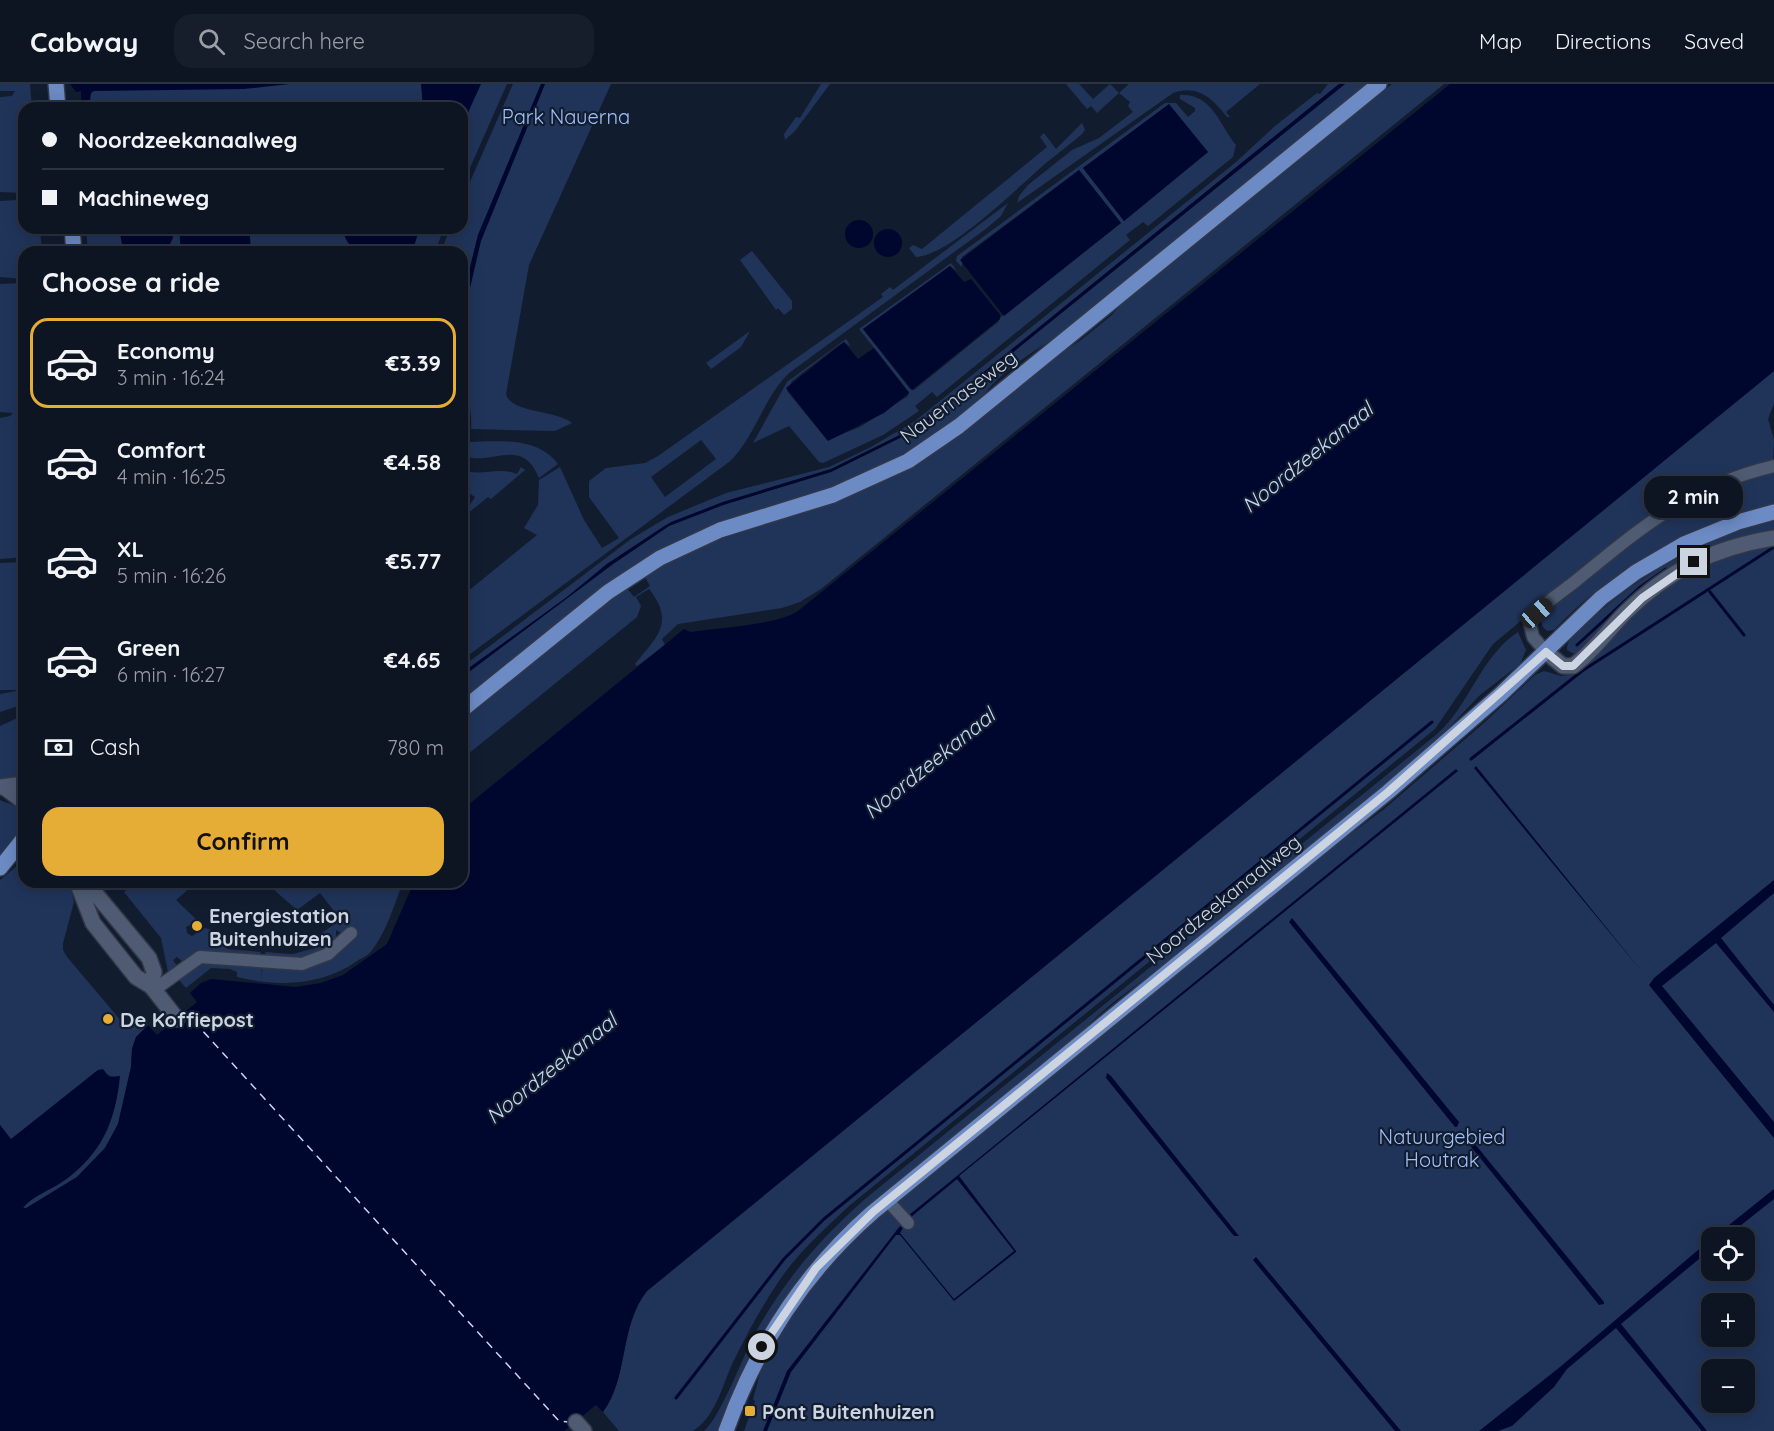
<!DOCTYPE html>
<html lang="en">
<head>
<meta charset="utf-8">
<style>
	body { margin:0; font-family:Quicksand,sans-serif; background:#161e2b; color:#f1f3f6; height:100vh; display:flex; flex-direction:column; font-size:22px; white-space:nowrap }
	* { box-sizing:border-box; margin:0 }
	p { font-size:20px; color:#9a9fa6 }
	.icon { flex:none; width:33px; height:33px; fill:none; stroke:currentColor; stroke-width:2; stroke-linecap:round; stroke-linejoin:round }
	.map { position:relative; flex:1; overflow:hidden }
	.details { position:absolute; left:18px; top:162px; width:450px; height:642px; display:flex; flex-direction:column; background:#0d1523; border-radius:18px; box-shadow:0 3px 15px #0003,0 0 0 2px #2d3441 }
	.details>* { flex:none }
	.banner { position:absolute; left:18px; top:18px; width:450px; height:132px; border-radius:18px; box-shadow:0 3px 15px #0003,0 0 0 2px #2d3441; display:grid; align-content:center; height:132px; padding:0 24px; background:#0d1523 }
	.controls { position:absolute; left:1701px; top:1143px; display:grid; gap:12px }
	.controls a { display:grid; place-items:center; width:54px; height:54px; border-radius:12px; background:#0d1523; box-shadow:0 3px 15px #0003,0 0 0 2px #2d3441; font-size:30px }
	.end { position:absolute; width:27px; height:27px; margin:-14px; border:8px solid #ccd4e1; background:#111; box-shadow:0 0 0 3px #111 }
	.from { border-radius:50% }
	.bubble { position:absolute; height:42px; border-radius:18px; background:#0d1523; box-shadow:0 3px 15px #0003,0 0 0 2px #2d3441; font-size:20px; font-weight:700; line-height:42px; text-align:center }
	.car { position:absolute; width:18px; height:36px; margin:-18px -9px; border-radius:8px; box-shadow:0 0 4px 2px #0007; background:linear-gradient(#222 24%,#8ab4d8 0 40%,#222 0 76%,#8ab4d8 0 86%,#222 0) }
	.banner b { display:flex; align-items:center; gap:21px; height:57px; font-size:22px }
	.banner b+b { border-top:2px solid #2d3441 }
	.banner i { width:15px; height:15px; background:#f1f3f6 }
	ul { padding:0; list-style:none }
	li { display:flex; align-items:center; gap:18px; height:90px; margin:0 12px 9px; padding:0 12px; border:3px solid transparent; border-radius:18px }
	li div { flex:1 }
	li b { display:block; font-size:22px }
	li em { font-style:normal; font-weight:700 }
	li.selected { border-color:#e5ad35 }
	li>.icon { width:54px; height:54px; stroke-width:1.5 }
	h2 { padding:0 24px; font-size:27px; line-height:72px }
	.pay { display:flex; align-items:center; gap:15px; height:66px; padding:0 24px; font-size:22px }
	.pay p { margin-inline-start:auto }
	.primary-button { display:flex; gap:12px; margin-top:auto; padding:12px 24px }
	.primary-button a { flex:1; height:69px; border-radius:18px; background:#e5ad35; color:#111; font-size:24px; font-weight:700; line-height:69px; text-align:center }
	header { display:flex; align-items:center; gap:36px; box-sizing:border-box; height:84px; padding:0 30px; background:#0d1523; border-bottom:2px solid #2d3441 }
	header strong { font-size:28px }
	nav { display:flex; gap:33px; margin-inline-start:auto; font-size:21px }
	.search { width:420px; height:54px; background:#161e2b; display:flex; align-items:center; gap:15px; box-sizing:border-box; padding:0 21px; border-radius:18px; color:#9a9fa6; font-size:22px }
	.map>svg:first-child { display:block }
	.green { fill:#20345a; fill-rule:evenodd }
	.water { fill:#00072f }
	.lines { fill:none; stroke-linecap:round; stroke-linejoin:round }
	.stream { stroke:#00072f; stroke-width:3 }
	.ferry { stroke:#c6d7f4; stroke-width:1.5; stroke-dasharray:8 6; stroke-linecap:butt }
	.minor-casing { stroke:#323747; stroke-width:15 }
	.tertiary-casing { stroke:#323747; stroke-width:18 }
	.primary-casing { stroke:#323747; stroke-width:18 }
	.minor { stroke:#4e5b72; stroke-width:12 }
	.tertiary { stroke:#4e5b72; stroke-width:15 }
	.primary { stroke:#6c8ac3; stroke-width:15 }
	.route { stroke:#ccd4e1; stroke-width:8 }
	.poi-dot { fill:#e5ad35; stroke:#111c2f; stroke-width:2 }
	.labels { text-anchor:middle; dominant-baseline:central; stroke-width:4.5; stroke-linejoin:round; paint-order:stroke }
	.park-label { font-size:20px; fill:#a1c1fb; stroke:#111c2f }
	.street-label { font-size:20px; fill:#ccd4e1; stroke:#111c2f }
	.poi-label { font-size:20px; font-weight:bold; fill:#ccd4e1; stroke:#111c2f; text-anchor:start }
	.water-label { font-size:21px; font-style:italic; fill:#c6d7f4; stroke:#111c2f }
</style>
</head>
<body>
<header>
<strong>Cabway</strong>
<div class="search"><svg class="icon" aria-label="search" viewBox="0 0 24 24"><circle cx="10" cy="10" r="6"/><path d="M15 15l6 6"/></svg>Search here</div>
<nav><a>Map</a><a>Directions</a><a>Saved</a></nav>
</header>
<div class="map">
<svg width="1774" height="1347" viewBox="0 0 1774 1347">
	<rect width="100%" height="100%" fill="#111c2f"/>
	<!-- green -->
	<path class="green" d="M0,0H30L32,24H24V109L0,108V13L12,12L15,7H0Z
		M82,0H507L462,102V24H88L90,3Z
		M513,0H541L478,151L462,219V168H441L450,144H462V116Z
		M545,0H611L529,181L506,310C510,329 556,326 572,339L555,347L471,345C472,330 469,316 466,300L462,301L466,327L462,339C462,306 458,270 462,238C472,154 513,76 545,0Z
		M821,0H830L795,47L785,56L784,50L796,33L800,34Z
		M1066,0H1079L1093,15L1110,0L1119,9L1129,0H1260L1226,28L1230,33H1227C1213,15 1198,0 1173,9L1017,119L1019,112L1028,101L1072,66L1099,54L1133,28L1128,22L1130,18L1119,9L1097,29L1091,22L1087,25Z
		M1328,0H1339L916,343L831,385L723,418L664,442L607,480L567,513L462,589V583L631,455L668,433L726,409L829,383L871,363L915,337L1236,78L1275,42L1317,9L1320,10Z
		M1345,0H1369L1057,253C1035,266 1013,280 995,298C989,303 985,310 980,315C955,341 919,363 886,380C822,413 751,423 686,453C603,493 533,560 462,617V593L613,480L669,442L723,421L831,388L918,345Z
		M1392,0H1444L821,505L800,518L782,524L678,540L662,555L665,561L637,582L635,580C658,552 675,538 649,505L636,513L641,522L637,533L462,675V634L626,503L634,513L650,502L644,491L677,472L728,450L846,412L1081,256L1112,231L1126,214Z
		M1180,11C1212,9 1219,40 1236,61L1233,73L1148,142L1143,138L1126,151L1130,156L937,313L932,308L915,322L919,327L883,351L823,379L819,378L789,342L753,359L787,298L846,255L851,263L844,258L836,263L792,297L787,307L827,356L860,343L908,312L909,308L859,245L951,179L957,187L950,182L863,245L910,305L914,306L998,238L1001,233L1121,139L1079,86L962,173V183L956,177L957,172L1165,19H1176L1188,33L1195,27V24L1180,15ZM1168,21L1208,68L1124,137L1083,84Z
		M1082,39L1085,46L1082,50C1071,60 1058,69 1046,79C1018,103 951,171 916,173L909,164L913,161L922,165L1047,63L1040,53L1044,49L1056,65Z
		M24,111V144H40L42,168H24V195L0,193V117L16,116Z
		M1008,119L1001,132L987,144L789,289C763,314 755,354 729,378L462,576V512L537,451L524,444L538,421L539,396L560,383L584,436L602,464L619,454L589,413V397L606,384L645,379L658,372L883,213L881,210L890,203L893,206ZM701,356L716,375L665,413L651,393Z
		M86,144H444L435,168H88Z
		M752,167L792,217V225L784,231L778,224L776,226L740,176Z
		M24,199V473L0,475V334L10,332L13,329L0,328V200Z
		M750,247L741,263L711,285L706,279Z
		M1774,287V319L1768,335L1774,356L1773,376L1730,389L1680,411L1636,442L1493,560L1435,645L849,1122C824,1146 796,1170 777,1200C761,1224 747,1250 734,1276C722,1301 717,1331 693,1347H619L603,1328C629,1293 619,1242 647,1207Z
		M464,358C496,358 536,351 558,380L539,394C523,353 493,380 468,373L462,369Z
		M521,383L525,386L491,415L488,413L466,431L464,430L475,413L462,405V386C481,393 499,382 517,390Z
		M1774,387V421C1688,443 1616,481 1554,546L1547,547L1542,542L1541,535L1547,527L1664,433L1726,401Z
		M1774,434V450L1726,459L1576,571L1567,566C1566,555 1580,546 1588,538C1642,488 1704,456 1774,434Z
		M1774,458V1347H744L755,1317L753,1315L764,1275L804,1209L858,1149L1326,768L1383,726L1485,638L1535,591L1544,587L1561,592L1573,590L1656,508L1702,478ZM1712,1154H1744V1186H1712ZM1712,1220H1744V1252H1712ZM1712,1286H1744V1318H1712Z
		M24,478V620L0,628V610L21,606H0V479Z
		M1518,548L1526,566L1520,580L1480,611L1440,653L1396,692L1160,885C1129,905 1101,926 1076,954L850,1139L819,1171L766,1244L748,1275L717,1347H704C722,1331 743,1271 757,1246C786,1194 821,1154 865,1115L1437,650C1470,621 1480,573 1518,548Z
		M24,631V695L0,694V642Z
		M0,716C8,720 15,720 23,725V748L0,771Z
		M24,776V798H69L74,818L63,859V866L67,873L128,945L143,934L148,941L136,953L132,965L131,983L118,1040L105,1064L77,1093L26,1125L22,1122C61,1096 101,1078 113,1029C117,1015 118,1007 113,993L98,986L11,1056L0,1041V796Z
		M125,798H197L176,816L198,837L186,843L187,849L192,852L205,844L215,847L213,848L218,859L223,856L227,865L261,868L258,873L183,878L177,873L173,876L177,882L173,888H168L161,854L124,808L129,804Z
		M265,798H403C394,821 387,847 372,866C369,871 362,874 357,877C322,902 278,903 237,893V888L230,885L211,884L186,904L179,896L176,898C179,865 241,879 262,881L261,896L263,881C307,885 323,879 354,849L351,846L344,851L336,846V859C315,877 295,878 268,876L265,868L293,870L323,862L317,852L341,836L320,809L297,826Z"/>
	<!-- water -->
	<path class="water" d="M70,0H290L244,5L94,7L91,9L89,24H81V7L76,8Z
		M421,0H481L462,42V24H423Z
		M541,0H545L481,157L462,238L464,207L478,151Z
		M1339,0H1345L918,345L831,388L723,421L669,442L613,480L462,593V589L567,513L607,480L671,438L723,418L831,385L916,343Z
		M1450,0H1774V287L647,1207C619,1242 629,1293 603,1328L596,1321L564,1347H0V1041L11,1055L98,986L103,985L109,993L120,992C116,1035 101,1071 65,1096C52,1106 33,1111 23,1124H26L77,1093L105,1064L118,1040L131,983L132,965L136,953L148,941L157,951L197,918L190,909L201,899L211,895L296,903L321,899L343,891L387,860L414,798H462V726L684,545L691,548C717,544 777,541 798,527Z
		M1169,20L1208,68L1124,137L1083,84Z
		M1079,86L1121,139L1004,232L960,176Z
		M845 150a14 14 0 1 1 28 0a14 14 0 1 1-28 0Z
		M119,144H172L173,154L166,168H144L122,160Z
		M179,144H249L251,164L249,168H181Z
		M343,144H420L412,168C386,168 346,178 343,144Z
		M874 159a14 14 0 1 1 28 0a14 14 0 1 1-28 0Z
		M950,182L964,198L971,195L1000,231V235L912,306L863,245Z
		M844,258L858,275L874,264L909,309L884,329L828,357L786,304Z
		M1476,682L1643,889L1474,684Z
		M1456,685L1458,687L959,1092L1016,1167V1168L954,1217L900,1151H896L791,1288L767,1347H763L787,1287L900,1142L903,1144L900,1149L954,1215L1014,1167L957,1095L911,1133L909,1131Z
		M1774,796V809L1721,854L1774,921V928L1716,859L1662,902L1774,1038V1054L1649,901L1654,894Z
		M1292,834L1459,1038L1457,1043H1455L1289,838Z
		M1107,989L1111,992L1239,1152H1234L1106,994Z
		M1470,1054L1604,1218V1220L1599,1221L1468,1059Z
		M1774,1105V1115L1726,1153H1714Z
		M1711,1155V1165L1621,1240L1707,1347H1702L1616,1244L1567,1285L1554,1303L1512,1342L1498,1347H1479L1560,1283Z
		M1256,1173L1401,1347H1395L1253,1176Z"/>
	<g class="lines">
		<!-- stream -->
		<path class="stream" d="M1710,508L1744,551
			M1577,561L1639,504L1666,485
			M1471,675L1582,587L1774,463
			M676,1314L784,1175L824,1135L1432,638"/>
		<!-- ferry -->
		<path class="ferry" d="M182,934L190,933L559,1337L569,1338"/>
		<defs>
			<path id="minor" d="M1546,568L1533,553L1530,540C1538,522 1561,509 1577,496C1642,443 1689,402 1774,382
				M154,906L200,873L302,880L328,870L351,849
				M887,1116L908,1139"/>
			<path id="tertiary" d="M1546,568L1563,582H1573C1593,568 1608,546 1625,529C1669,486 1713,464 1774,454
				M0,703L16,701L24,705
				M4,703L24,718
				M77,798L93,839L136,893L151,902L177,935
				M83,809H95L149,874L154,888L151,902
				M576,1338L584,1347"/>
			<path id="primary" d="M56,0L58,24
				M72,144L74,168
				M462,626L608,508L660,474L720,446L833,411L908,377L959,342L1379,0
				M0,784L24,754
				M726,1347C757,1261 804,1188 873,1128L1388,708L1501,610L1601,514L1636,488L1684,460L1738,438L1774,428"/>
		</defs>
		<!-- minor casing -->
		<use href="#minor" class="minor-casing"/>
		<!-- tertiary casing -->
		<use href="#tertiary" class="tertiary-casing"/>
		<!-- primary casing -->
		<use href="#primary" class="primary-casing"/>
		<!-- minor -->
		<use href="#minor" class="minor"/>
		<!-- tertiary -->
		<use href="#tertiary" class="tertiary"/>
		<!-- primary -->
		<use href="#primary" class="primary"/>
	</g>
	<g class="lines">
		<!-- route -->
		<path class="route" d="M762,1263L816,1184L873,1128L1388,708L1546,568L1563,582H1573L1642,514L1694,478"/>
	</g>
	<!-- markers -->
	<g class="poi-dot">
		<circle cx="197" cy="842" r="6"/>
		<circle cx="108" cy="935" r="6"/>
		<rect x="744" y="1321" width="12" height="12" rx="3"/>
	</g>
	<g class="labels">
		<!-- park labels -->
		<g class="park-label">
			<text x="566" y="32">Park Nauerna</text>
			<text x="1442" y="1052">Natuurgebied<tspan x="1442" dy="23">Houtrak</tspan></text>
		</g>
		<!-- street labels -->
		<g class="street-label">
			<text transform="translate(958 312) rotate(-37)">Nauernaseweg</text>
			<text transform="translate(1223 815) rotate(-39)">Noordzeekanaalweg</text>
		</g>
		<!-- poi labels -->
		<g class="poi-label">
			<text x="209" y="831">Energiestation<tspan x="209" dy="23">Buitenhuizen</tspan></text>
			<text x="120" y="935">De Koffiepost</text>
			<text x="762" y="1327">Pont Buitenhuizen</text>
		</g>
		<!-- water labels -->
		<g class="water-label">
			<text transform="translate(1307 373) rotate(-39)">Noordzeekanaal</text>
			<text transform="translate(929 679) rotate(-39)">Noordzeekanaal</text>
			<text transform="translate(551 984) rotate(-39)">Noordzeekanaal</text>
		</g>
	</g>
</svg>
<div class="controls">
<a><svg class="icon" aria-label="locate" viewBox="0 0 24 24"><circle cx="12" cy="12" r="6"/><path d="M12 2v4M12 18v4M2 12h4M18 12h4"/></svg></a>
<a>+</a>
<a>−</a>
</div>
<i class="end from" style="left:762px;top:1263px"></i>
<i class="end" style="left:1694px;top:478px"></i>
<div class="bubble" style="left:1644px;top:392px;width:99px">2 min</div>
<i class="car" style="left:1537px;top:529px;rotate:49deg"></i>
<div class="banner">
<b><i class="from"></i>Noordzeekanaalweg</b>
<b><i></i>Machineweg</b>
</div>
<section class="details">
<h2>Choose a ride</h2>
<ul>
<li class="selected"><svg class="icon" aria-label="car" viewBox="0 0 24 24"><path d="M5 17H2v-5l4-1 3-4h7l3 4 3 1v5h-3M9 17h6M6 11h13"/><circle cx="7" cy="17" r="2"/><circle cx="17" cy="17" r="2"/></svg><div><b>Economy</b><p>3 min · 16:24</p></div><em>€3.39</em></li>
<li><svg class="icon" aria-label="car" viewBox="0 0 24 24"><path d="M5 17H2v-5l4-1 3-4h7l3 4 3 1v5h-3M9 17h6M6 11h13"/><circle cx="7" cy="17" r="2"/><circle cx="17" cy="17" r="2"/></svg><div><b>Comfort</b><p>4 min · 16:25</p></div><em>€4.58</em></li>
<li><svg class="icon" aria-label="car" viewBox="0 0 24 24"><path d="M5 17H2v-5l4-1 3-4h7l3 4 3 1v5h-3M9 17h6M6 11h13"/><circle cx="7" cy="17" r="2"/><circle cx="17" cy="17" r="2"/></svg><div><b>XL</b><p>5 min · 16:26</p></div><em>€5.77</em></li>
<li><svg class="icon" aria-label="car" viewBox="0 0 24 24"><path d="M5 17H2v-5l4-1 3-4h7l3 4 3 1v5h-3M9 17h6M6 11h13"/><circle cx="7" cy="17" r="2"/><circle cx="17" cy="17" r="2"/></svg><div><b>Green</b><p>6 min · 16:27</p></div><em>€4.65</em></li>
</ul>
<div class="pay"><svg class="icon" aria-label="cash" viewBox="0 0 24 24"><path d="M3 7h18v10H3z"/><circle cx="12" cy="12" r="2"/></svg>Cash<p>780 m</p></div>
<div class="primary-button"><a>Confirm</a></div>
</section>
</div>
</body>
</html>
